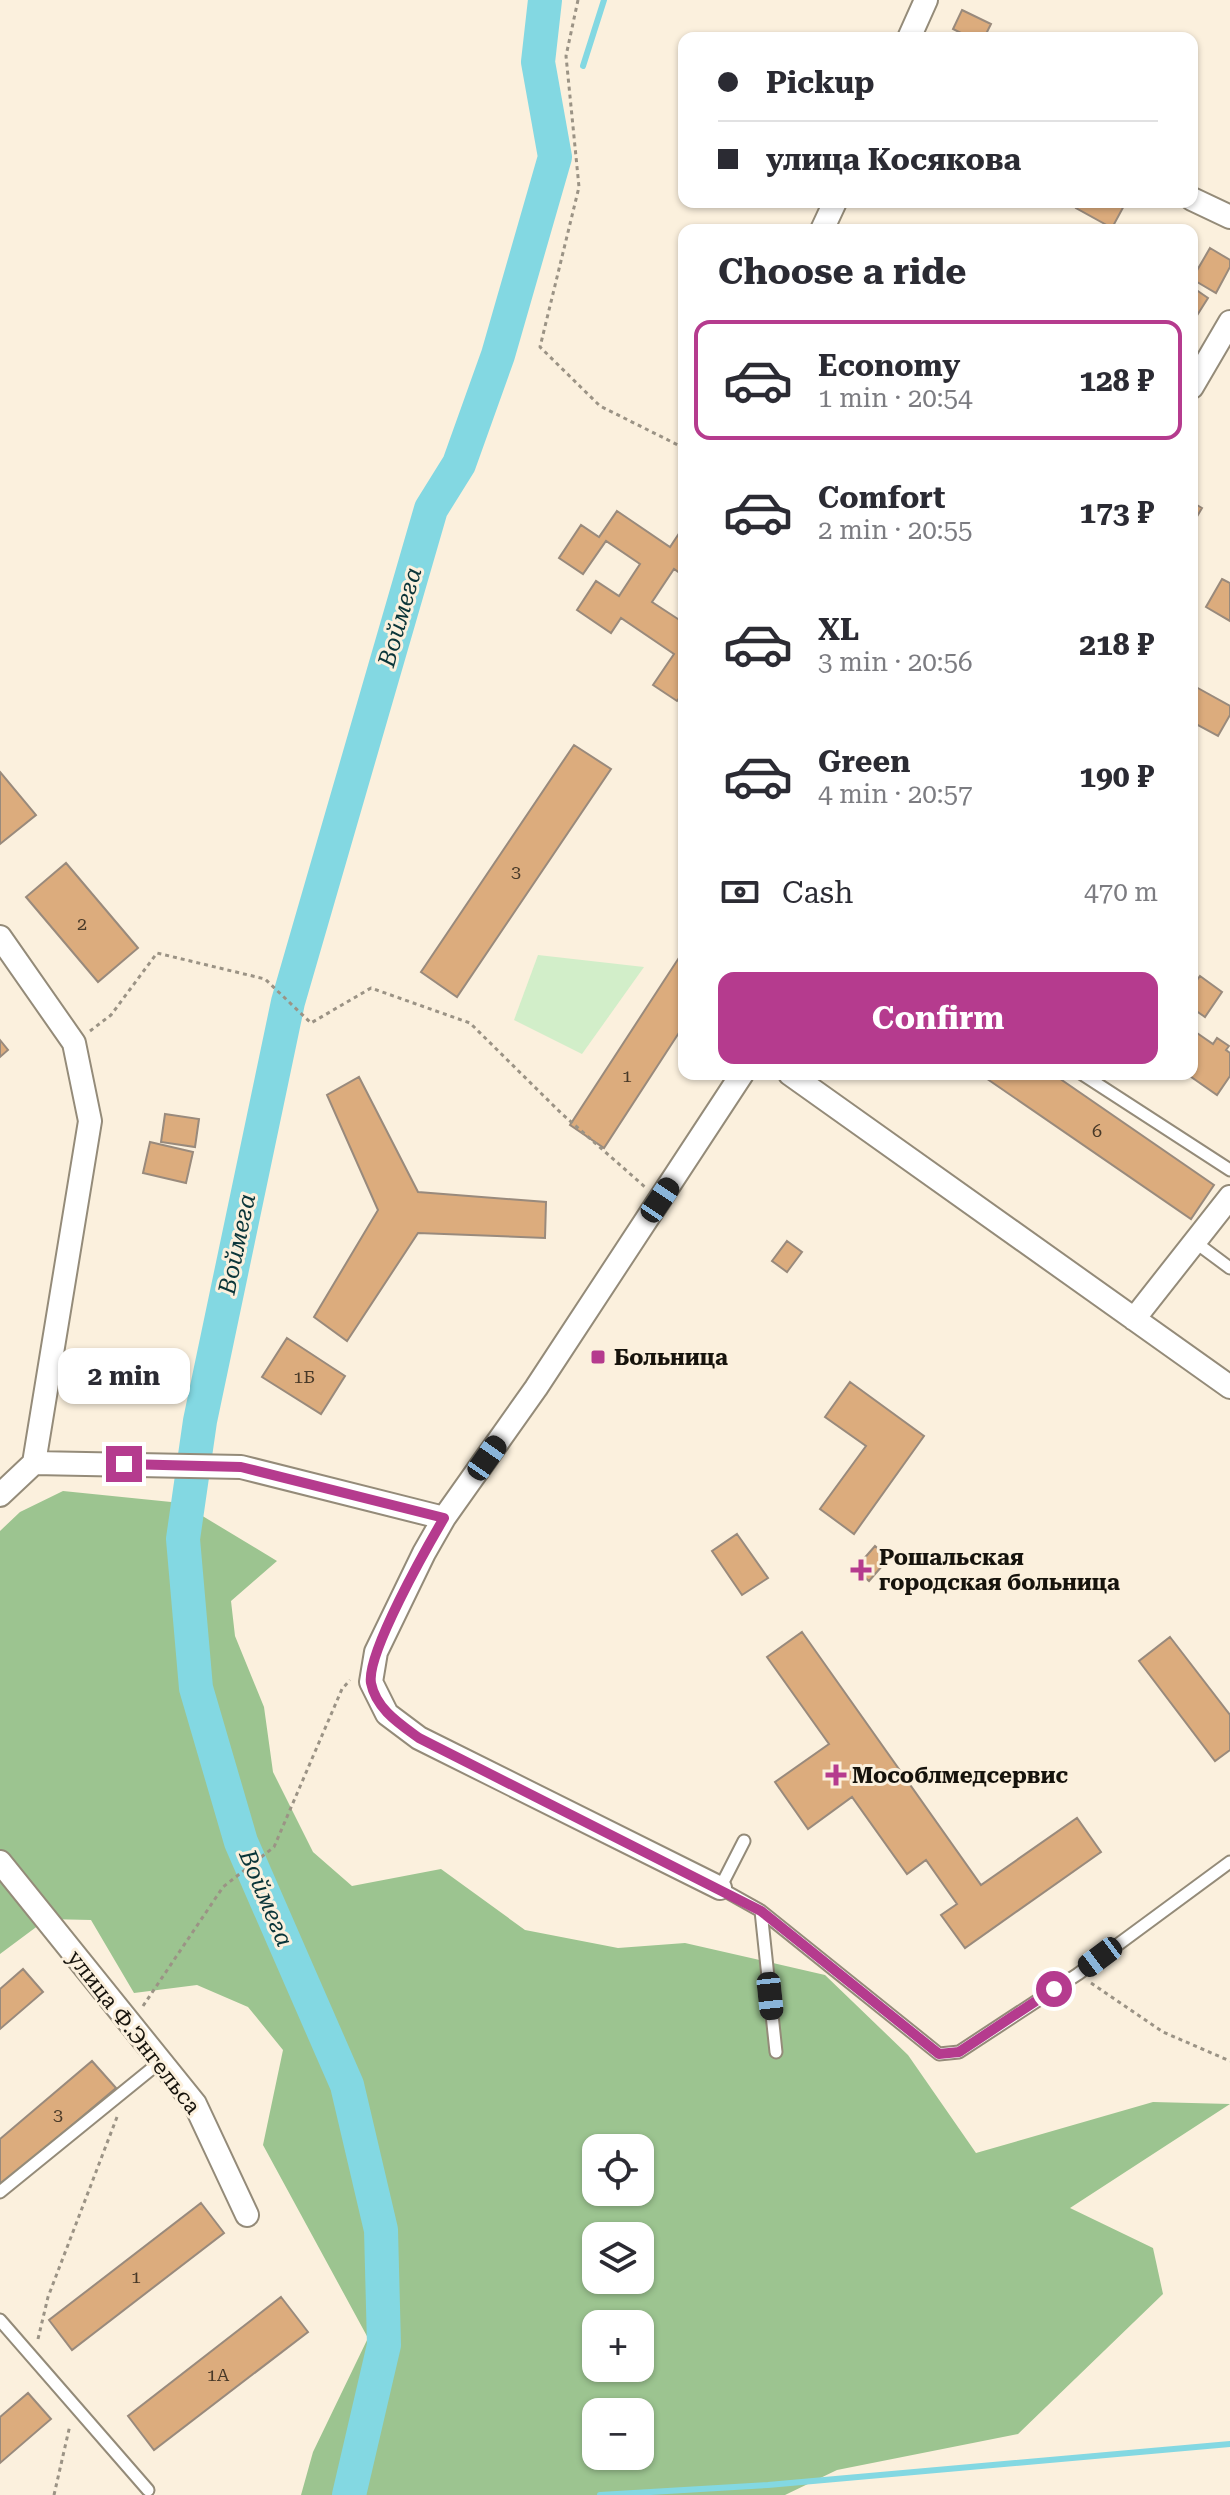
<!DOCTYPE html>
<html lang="en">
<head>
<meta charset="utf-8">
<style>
	body { margin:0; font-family:"Roboto Serif",serif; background:#f2f2f3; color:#2b2b33; height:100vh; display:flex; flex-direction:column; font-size:30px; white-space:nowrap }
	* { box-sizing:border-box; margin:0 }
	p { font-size:26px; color:#7c7c81 }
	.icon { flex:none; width:44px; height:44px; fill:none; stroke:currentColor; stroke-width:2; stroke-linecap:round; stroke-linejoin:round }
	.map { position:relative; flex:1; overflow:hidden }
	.panel { position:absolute; left:678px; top:224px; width:520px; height:856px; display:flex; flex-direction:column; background:#fff; border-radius:16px; box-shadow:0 2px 6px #0004 }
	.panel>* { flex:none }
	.top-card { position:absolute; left:678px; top:32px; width:520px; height:176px; border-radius:16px; box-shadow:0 2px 6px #0004; display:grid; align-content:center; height:176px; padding:0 40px; background:#fff }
	.controls { position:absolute; left:582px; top:2134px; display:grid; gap:16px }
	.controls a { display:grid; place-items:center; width:72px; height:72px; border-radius:16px; background:#fff; box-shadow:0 2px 6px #0004; font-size:40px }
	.end { position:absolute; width:36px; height:36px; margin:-18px; border:10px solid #b53b8e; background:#fff; box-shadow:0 0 0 4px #fff }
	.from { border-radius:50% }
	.bubble { position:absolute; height:56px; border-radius:16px; background:#fff; box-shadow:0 2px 6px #0004; font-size:26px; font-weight:700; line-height:56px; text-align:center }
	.car { position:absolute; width:24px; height:48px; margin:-24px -12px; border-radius:10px; box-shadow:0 0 6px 2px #0007; background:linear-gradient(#222 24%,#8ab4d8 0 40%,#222 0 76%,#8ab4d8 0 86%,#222 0) }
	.top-card b { display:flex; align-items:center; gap:28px; height:76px; font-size:30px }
	.top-card b+b { border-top:2px solid #e1e1e2 }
	.top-card i { width:20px; height:20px; background:#2b2b33 }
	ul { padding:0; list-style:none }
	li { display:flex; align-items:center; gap:24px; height:120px; margin:0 16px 12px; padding:0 24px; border:4px solid transparent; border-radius:16px }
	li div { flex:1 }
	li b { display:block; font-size:30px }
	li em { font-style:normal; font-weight:700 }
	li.active { border-color:#b53b8e }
	li>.icon { width:72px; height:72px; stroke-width:1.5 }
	h2 { padding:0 40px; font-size:36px; line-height:96px }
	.pay { display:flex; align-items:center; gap:20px; height:88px; padding:0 40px; font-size:30px }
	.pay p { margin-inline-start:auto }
	.action { display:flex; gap:16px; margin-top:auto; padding:16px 40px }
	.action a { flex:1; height:92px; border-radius:16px; background:#b53b8e; color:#fff; font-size:32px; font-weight:700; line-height:92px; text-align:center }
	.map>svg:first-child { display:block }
	.green { fill:#d2eec9 }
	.forest { fill:#9cc490; fill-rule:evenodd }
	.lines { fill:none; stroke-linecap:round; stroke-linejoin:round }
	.stream { stroke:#83d8e2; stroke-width:6 }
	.river { stroke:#83d8e2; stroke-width:34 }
	.building { fill:#dcac7d; stroke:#998a7c; stroke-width:2 }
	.service-casing { stroke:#948b79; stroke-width:15 }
	.minor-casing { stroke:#948b79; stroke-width:26 }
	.path { stroke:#9b9385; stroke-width:3; stroke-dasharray:4 4; stroke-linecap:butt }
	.service { stroke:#fff; stroke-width:11 }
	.minor { stroke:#fff; stroke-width:22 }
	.route { stroke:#b53b8e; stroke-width:10 }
	.poi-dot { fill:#b53b8e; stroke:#fbf0dd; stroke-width:3 }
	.labels { text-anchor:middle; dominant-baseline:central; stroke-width:6; stroke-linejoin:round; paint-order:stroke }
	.number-label { font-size:18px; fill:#483928 }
	.poi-label { font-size:22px; font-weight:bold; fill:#16130c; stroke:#fbf0dd; text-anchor:start }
	.street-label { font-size:22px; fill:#16130c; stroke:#fbf0dd }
	.water-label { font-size:24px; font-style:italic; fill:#0a3539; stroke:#fbf0dd }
</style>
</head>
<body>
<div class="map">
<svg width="1230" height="2495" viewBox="0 0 1230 2495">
	<rect width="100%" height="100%" fill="#fbf0dd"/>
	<!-- green -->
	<path class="green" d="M538,955L644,967L582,1054L514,1020Z"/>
	<!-- forest -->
	<path class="forest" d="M63,1491L181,1503L277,1561L231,1601L235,1636L264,1707L273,1772L313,1852L352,1886L441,1869L525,1930L618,1948L685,1943L825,1975L908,2055L976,2153L1153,2102L1230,2104L1070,2208L1153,2248L1163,2294L1018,2434L837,2470L785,2495H301L313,2452L368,2338L263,2145L283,2050L248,2007L197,1985L134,1993L91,1920L47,1919L0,1954V1531L20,1512ZM596,2148H640V2192H596ZM596,2236H640V2280H596ZM596,2324H640V2368H596ZM596,2412H640V2456H596Z"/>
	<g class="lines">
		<!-- stream -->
		<path class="stream" d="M583,66L604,0
			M600,2495L768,2485L1230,2444"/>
		<!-- river -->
		<path class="river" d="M349,2495L384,2345L381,2230L347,2085L241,1842L196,1688L183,1539L200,1421L288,1002L431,509L459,464L498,355L555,157L538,62L545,0"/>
	</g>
	<!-- building -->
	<path class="building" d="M962,10L991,24L984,38H971L953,29Z
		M1079,202H1126L1112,228L1076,208Z
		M1210,248L1230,260V267L1216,293L1192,279Z
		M1192,287L1208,298L1196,317L1192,315Z
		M1192,502L1202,508L1192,525Z
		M617,511L670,547L680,532L684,535V576L674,569L652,602L684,623V691L677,701L653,685L674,654L621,618L611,633L577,610L596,581L619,596L640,564L606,541L583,574L559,558L581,525L599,537Z
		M1222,579L1230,583V621L1206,607Z
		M1196,687L1230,706V715L1218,736L1192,722V694Z
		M574,745L611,769L457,997L421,972Z
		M0,772L36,815L0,844Z
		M66,863L138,948L98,982L26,897Z
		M684,950V1025L604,1148L570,1125Z
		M1200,976L1222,992L1205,1017L1192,1008V987Z
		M1197,1033L1213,1044L1217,1038L1229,1046L1226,1050L1230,1053V1076L1217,1095L1187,1074H1192V1040Z
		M0,1040L8,1050L0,1057Z
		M980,1074H1053L1214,1185L1191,1219Z
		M359,1077L418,1192L546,1202L545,1238L418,1233L347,1341L314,1317L378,1210L327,1095Z
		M165,1114L199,1119L195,1147L161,1142Z
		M150,1142L193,1152L186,1183L143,1173Z
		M787,1241L802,1252L787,1272L772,1261Z
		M287,1338L345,1376L321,1414L262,1377Z
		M850,1382L924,1436L854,1534L820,1509L866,1446L825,1417Z
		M737,1534L768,1578L742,1595L712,1551Z
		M875,1546L889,1558L869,1581L855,1569Z
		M802,1632L981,1885L1077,1818L1101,1852L965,1948L941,1915L957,1904L926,1860L907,1874L852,1797L808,1829L775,1782L829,1744L767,1657Z
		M1170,1637L1230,1715V1750L1215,1761L1139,1661Z
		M23,1969L43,1992L0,2029V1989Z
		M92,2061L116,2088L0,2186V2139Z
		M201,2203L224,2233L72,2350L49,2320Z
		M281,2297L308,2332L154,2450L128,2416Z
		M28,2393L51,2419L0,2463V2417Z"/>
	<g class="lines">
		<defs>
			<path id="service" d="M1082,1074L1230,1170
				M1195,1242L1230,1268
				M744,1841L720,1888L761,1911L939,2054L959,2052L1078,1974L1230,1862
				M761,1911L776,2052
				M0,2192L160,2062
				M0,2320L148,2490"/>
			<path id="minor" d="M909,38L926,0
				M1192,199L1230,217
				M822,230L835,202
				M1192,387L1230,322
				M0,937L74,1043L90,1121L34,1463
				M790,1074L1230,1387
				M1134,1319L1230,1197
				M0,1495L34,1463L241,1467L444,1518
				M0,1862L195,2104L247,2215
				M720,1888L419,1738L387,1714L371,1682L376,1652L424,1553L444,1518L536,1388L742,1074"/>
		</defs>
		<!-- service casing -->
		<use href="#service" class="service-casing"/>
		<!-- minor casing -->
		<use href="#minor" class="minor-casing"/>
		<!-- path -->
		<path class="path" d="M578,0L566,56L579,187L540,347L600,406L684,448
			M90,1031L111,1015L157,953L265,979L311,1023L371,988L470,1023L561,1113L645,1187
			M1091,1983L1163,2032L1230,2061
			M143,2006L223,1887L274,1847L342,1689L350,1680
			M38,2339L48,2297L117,2117
			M54,2495L70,2425"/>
		<!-- service -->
		<use href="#service" class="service"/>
		<!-- minor -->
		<use href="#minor" class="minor"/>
	</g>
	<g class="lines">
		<!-- route -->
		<path class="route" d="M124,1464L241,1467L444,1518C427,1547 366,1654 371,1683C376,1709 400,1724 419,1738L761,1911L939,2054L959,2052L1054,1989"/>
	</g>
	<!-- markers -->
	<g class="poi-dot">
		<rect x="590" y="1349" width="16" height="16" rx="4"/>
		<path d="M857 1558h8v8h8v8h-8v8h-8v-8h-8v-8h8z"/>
		<path d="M832 1763h8v8h8v8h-8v8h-8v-8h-8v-8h8z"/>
	</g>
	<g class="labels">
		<!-- number labels -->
		<g class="number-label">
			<text x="516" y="871">3</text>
			<text x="82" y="923">2</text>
			<text x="627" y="1075">1</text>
			<text x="1097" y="1130">6</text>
			<text x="304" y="1376">1Б</text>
			<text x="58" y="2114">3</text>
			<text x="136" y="2276">1</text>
			<text x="218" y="2374">1А</text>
		</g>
		<!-- poi labels -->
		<g class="poi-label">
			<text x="614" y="1357">Больница</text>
			<text x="879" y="1557">Рошальская<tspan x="879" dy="25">городская больница</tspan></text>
			<text x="852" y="1775">Мособлмедсервис</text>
		</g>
		<!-- street labels -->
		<g class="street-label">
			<text transform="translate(134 2032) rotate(52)">улица Ф.Энгельса</text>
		</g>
		<!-- water labels -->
		<g class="water-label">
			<text transform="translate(400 617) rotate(-74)">Воймега</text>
			<text transform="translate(237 1244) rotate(-78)">Воймега</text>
			<text transform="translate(266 1898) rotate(67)">Воймега</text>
		</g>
	</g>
</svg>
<div class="controls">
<a><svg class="icon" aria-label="locate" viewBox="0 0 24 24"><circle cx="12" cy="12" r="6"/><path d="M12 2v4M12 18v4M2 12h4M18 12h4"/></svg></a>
<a><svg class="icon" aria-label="layers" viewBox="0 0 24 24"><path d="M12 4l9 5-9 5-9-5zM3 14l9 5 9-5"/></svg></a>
<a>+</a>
<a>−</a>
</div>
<i class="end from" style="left:1054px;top:1989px"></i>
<i class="end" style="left:124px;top:1464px"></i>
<div class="bubble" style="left:58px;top:1348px;width:132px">2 min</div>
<i class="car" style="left:660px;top:1200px;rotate:34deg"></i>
<i class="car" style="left:487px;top:1458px;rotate:35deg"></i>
<i class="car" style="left:1100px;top:1957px;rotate:233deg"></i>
<i class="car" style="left:770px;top:1996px;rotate:174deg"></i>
<div class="top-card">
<b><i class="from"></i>Pickup</b>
<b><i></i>улица Косякова</b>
</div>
<section class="panel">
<h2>Choose a ride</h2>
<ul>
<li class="active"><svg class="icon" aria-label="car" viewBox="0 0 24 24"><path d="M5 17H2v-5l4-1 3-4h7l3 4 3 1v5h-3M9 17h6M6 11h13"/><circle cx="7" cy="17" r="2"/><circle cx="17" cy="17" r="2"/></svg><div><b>Economy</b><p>1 min · 20:54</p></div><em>128 ₽</em></li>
<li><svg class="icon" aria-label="car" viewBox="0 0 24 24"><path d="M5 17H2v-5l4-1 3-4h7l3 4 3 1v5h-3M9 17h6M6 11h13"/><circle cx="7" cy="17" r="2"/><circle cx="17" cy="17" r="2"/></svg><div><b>Comfort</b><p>2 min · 20:55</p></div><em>173 ₽</em></li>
<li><svg class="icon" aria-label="car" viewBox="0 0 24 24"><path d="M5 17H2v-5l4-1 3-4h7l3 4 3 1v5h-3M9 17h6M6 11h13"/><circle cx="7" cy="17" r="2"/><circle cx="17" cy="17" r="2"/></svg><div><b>XL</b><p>3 min · 20:56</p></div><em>218 ₽</em></li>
<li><svg class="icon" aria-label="car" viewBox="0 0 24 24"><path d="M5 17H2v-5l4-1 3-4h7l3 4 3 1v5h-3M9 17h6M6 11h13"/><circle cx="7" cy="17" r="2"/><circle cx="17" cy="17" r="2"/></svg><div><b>Green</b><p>4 min · 20:57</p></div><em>190 ₽</em></li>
</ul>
<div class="pay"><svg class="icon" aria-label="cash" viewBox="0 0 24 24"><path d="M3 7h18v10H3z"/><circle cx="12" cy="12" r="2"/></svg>Cash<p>470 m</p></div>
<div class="action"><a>Confirm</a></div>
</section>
</div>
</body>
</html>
